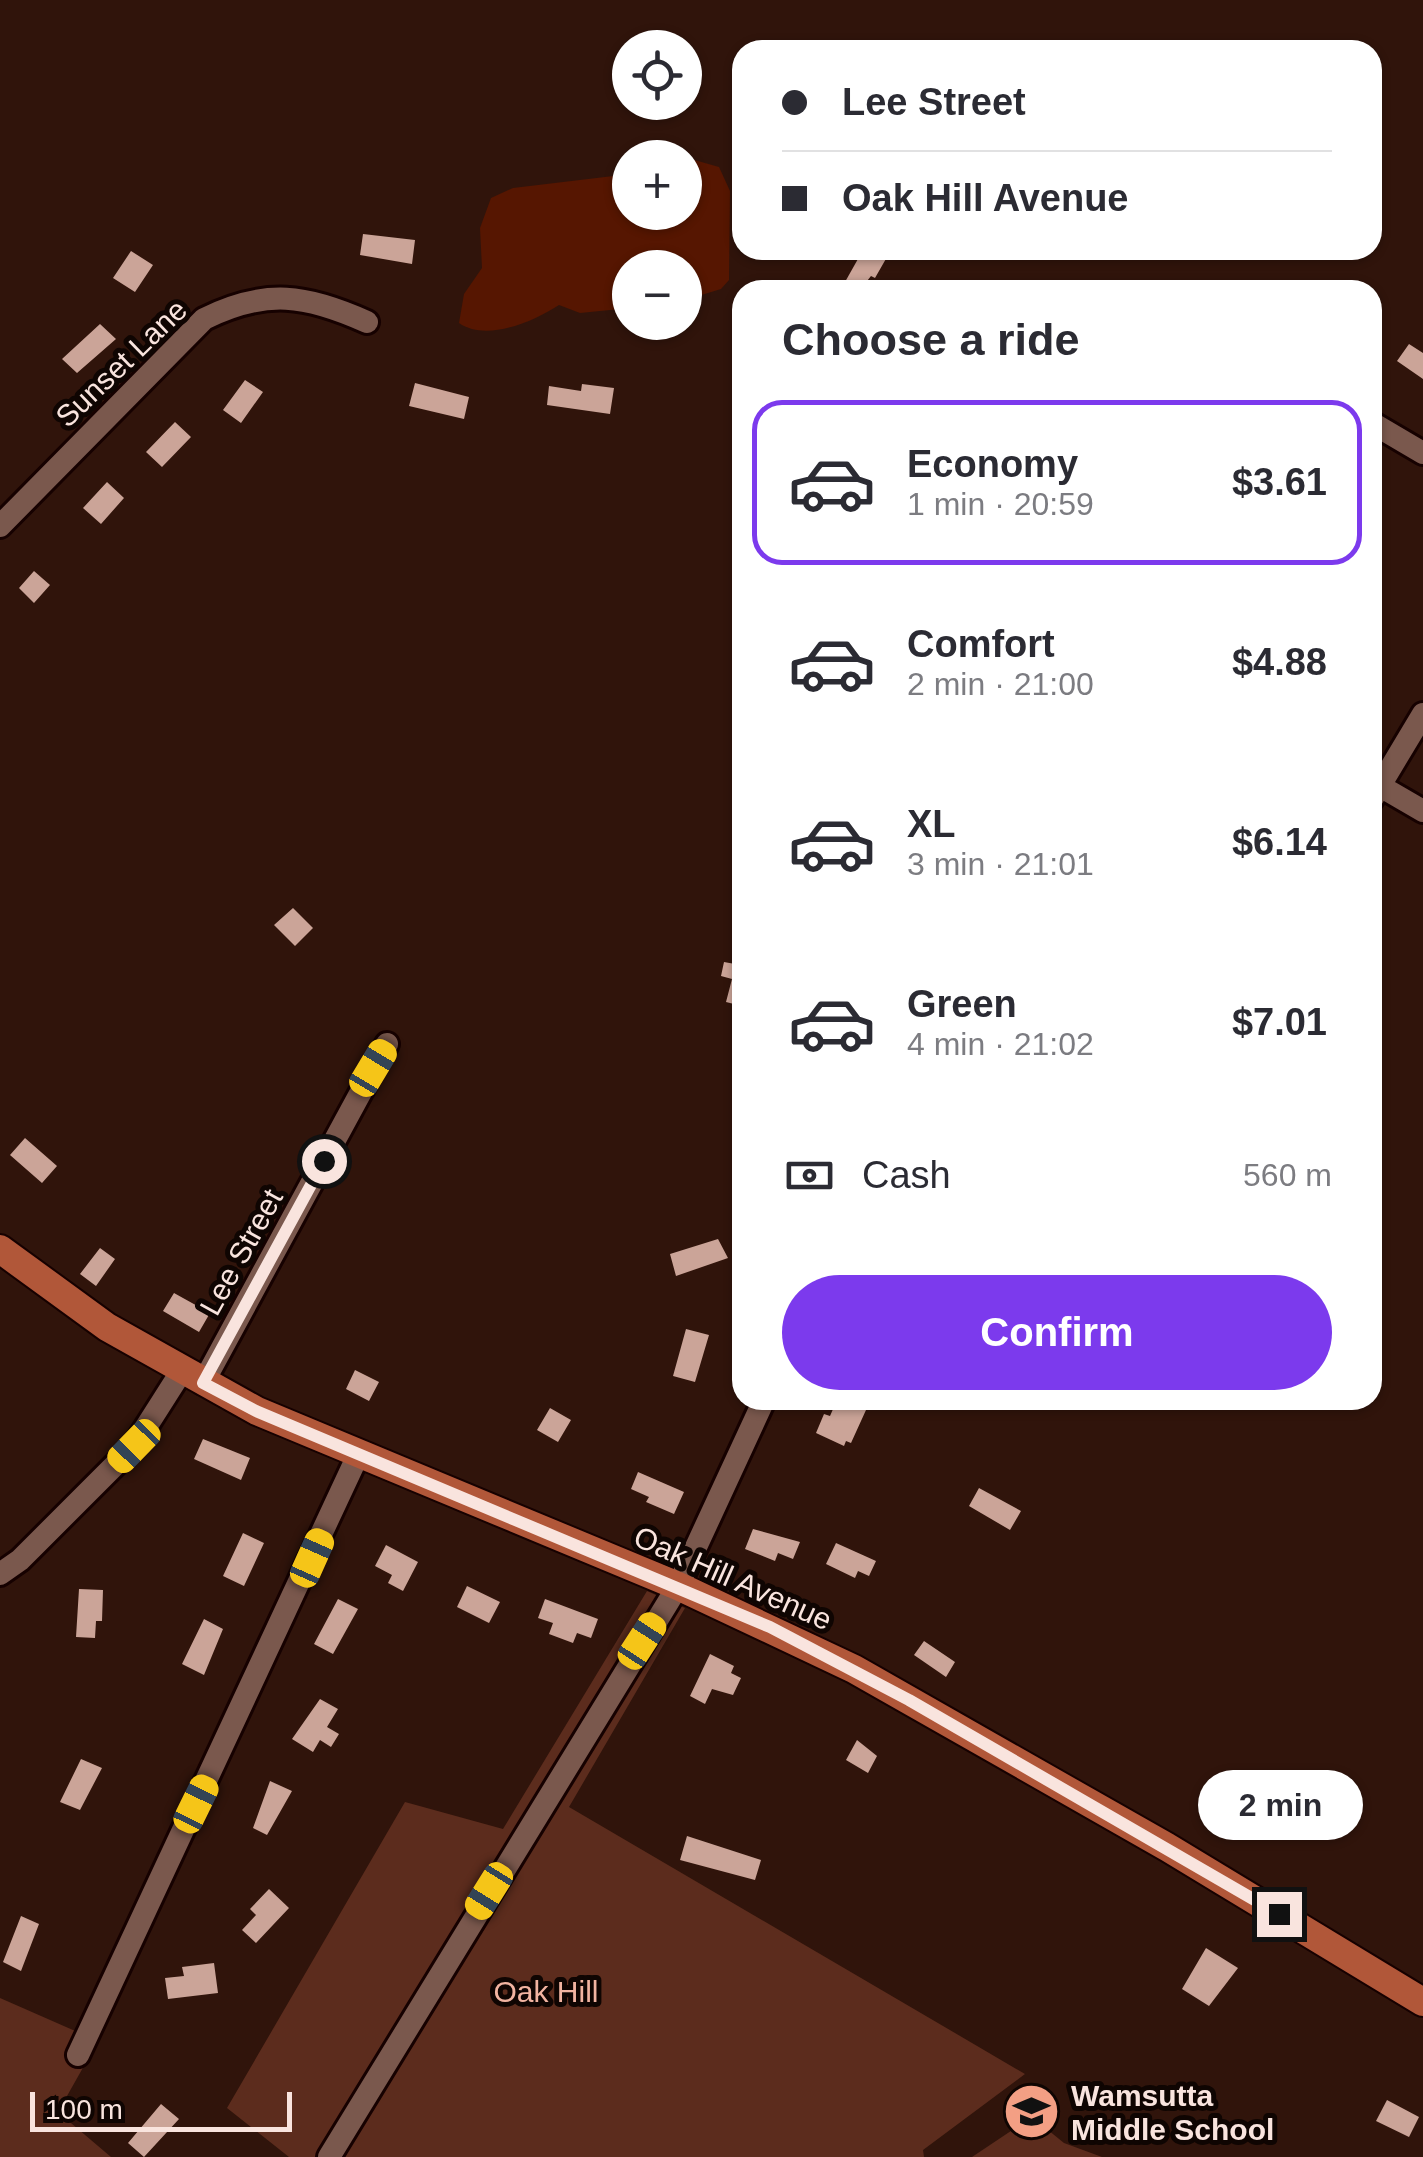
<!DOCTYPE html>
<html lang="en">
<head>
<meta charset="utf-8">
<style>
	body { margin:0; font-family:Helvetica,sans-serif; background:#f2f2f3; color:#2b2b33; height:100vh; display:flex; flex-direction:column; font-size:38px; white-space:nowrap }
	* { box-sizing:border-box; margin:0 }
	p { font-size:32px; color:#7c7c81 }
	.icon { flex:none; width:55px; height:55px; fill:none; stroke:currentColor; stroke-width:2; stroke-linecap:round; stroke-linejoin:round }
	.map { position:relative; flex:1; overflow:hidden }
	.panel { position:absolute; left:732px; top:280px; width:650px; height:1130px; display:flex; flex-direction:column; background:#fff; border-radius:30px; box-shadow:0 2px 8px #0004 }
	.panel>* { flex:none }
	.banner { position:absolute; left:732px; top:40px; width:650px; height:220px; border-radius:30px; box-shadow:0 2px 8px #0004; display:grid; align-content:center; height:220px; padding:0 50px; background:#fff }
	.fabs { position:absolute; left:612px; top:30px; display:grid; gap:20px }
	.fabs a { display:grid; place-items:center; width:90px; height:90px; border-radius:50%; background:#fff; box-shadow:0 2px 8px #0004; font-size:50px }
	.scale { position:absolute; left:30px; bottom:25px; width:262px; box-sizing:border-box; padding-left:10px; border:5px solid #f9e4de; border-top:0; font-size:28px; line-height:35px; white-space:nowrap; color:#f9e4de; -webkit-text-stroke:8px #0f0502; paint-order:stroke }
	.end { position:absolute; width:45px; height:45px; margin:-22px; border:12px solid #f9e4de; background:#111; box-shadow:0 0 0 5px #111 }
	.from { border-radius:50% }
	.bubble { position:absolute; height:70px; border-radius:35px; background:#fff; box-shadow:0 2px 8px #0004; font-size:32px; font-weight:700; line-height:70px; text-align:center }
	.car { position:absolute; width:30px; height:60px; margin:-30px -15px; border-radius:12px; box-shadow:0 0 8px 2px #0007; background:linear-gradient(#f5c518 24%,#345 0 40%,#f5c518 0 76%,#345 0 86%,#f5c518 0) }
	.banner b { display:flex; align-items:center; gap:35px; height:95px; font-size:38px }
	.banner b+b { border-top:2px solid #e1e1e2 }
	.banner i { width:25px; height:25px; background:#2b2b33 }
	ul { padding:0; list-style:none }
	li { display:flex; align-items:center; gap:30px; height:165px; margin:0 20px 15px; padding:0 30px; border:5px solid transparent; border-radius:30px }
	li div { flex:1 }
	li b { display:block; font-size:38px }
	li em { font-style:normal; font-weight:700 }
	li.active { border-color:#7c3aed }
	li>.icon { width:90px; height:90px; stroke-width:1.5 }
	h2 { padding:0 50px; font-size:45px; line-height:120px }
	.pay { display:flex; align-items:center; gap:25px; height:110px; padding:0 50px; font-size:38px }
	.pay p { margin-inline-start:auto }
	.primary-button { display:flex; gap:20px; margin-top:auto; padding:20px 50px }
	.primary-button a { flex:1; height:115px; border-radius:60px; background:#7c3aed; color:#fff; font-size:40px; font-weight:700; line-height:115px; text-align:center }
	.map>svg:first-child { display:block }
	.green { fill:#5c2c1d }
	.water { fill:#561601 }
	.building { fill:#cba498 }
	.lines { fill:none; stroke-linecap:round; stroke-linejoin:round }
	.minor-casing { stroke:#160100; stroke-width:28 }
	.major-casing { stroke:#160100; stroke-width:32 }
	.minor { stroke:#7a584d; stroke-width:22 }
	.major { stroke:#b15739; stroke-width:28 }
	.route { stroke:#f9e4de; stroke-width:12 }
	.labels { text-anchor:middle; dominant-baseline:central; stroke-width:10; stroke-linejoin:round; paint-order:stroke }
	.street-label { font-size:30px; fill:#f9e4de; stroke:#0f0502 }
	.park-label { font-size:30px; fill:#f2b4a1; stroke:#0f0502 }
	.poi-label { font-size:30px; font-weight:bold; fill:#f9e4de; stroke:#0f0502; text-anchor:start }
</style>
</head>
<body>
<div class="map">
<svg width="1423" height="2157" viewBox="0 0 1423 2157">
	<rect width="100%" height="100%" fill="#30140b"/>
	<!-- green -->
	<path class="green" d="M647,1591L685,1608L569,1807L1025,2074L923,2150L924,2157H289L227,2108L405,1802L503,1829Z
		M0,1998L98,2041L58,2112L111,2157H0Z
		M1032,2117L1064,2143L1102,2157H972Z"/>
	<!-- water -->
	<path class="water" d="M691,159L719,167L730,191L729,280L721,289L685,300V268H630V308L580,313L559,305C533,322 486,342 459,323L464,294L482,268L480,228L491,198L513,188L630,174V212H685V161Z"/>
	<!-- building -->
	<path class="building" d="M363,234L415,240L412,264L360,255Z
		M863,250H891L875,278L871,276L860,290L845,282Z
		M131,251L153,265L135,292L113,278Z
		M100,324L116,339L77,373L62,359Z
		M1409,344L1423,353V379L1397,361Z
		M245,380L263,392L241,423L223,410Z
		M415,383L469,397L464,419L409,406Z
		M582,384L614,388L610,414L547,405L549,386L581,391Z
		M175,422L191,437L162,467L146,452Z
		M107,482L124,498L101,524L83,508Z
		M34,571L50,585L34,603L19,588Z
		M293,908L313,928L295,946L274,925Z
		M737,956L742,957V1006L726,1002L732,979L721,976L724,962L735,964Z
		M25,1138L57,1166L42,1183L10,1155Z
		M718,1239L728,1258L676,1276L670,1254Z
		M100,1248L115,1259L96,1286L80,1274Z
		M174,1293L210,1313L199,1332L163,1311Z
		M686,1329L709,1335L695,1382L673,1376Z
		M355,1370L379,1382L369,1401L346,1389Z
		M837,1400L866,1410L851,1443L846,1441L844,1446L816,1433L824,1414L830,1416Z
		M550,1408L571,1420L558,1442L537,1430Z
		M203,1439L250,1458L241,1480L194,1459Z
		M638,1472L684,1492L674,1514L646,1502L649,1497L631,1489Z
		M979,1488L1021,1511L1010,1530L969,1506Z
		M753,1529L800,1542L793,1559L778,1553L775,1561L745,1549Z
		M243,1533L264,1543L244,1586L223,1576Z
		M836,1543L876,1561L869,1576L858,1571L855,1578L826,1564Z
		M386,1545L418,1562L403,1591L388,1583L392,1575L375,1566Z
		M467,1586L500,1602L489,1623L457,1607Z
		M79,1589L103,1590L102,1621H96L95,1638L76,1637Z
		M338,1599L358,1609L333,1654L314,1644Z
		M545,1599L598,1619L591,1638L577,1633L573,1643L549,1634L553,1623L538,1618Z
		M204,1619L223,1629L204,1675L182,1664Z
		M924,1641L955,1662L946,1677L914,1655Z
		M710,1654L734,1666L731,1673L741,1678L733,1695L712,1689L705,1704L690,1696Z
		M320,1699L338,1709L327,1727L339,1734L331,1747L320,1740L313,1752L292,1739Z
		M857,1740L877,1756L868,1773L846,1760Z
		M81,1759L102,1768L80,1810L60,1802Z
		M270,1781L292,1791L267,1835L253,1828Z
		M687,1836L761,1860L755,1880L680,1860Z
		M269,1889L289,1908L256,1943L242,1930L256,1915L250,1909Z
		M21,1916L39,1924L21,1971L3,1962Z
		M1206,1948L1238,1968L1209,2006L1182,1989Z
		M214,1963L218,1993L168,1999L165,1978L184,1976L182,1967Z
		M1387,2100L1419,2117L1409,2137L1376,2121Z
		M161,2104L179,2119L144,2157L128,2143Z"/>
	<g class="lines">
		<defs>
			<path id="minor" d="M1372,423L1423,453
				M0,526L204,319C266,288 307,295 367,322
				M1380,786L1423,811
				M1372,799L1423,714
				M203,1383L387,1044
				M0,1574L20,1560L134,1446L181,1372
				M78,2055L359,1453
				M329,2157L678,1586L764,1400"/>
			<path id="major" d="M0,1249L107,1327L257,1411L678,1586L854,1669L1167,1847L1423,2002"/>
		</defs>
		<!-- minor casing -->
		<use href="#minor" class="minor-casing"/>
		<!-- major casing -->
		<use href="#major" class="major-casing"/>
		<!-- minor -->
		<use href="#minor" class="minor"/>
		<!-- major -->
		<use href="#major" class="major"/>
	</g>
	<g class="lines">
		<!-- route -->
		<path class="route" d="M324,1161L203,1383L256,1411L770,1627L909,1700L1279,1914"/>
	</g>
	<!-- icons -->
	<defs>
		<symbol id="school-disc" viewBox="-11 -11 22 22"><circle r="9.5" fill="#f39f84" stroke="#0f0502"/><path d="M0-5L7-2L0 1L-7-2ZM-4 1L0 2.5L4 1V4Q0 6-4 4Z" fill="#111"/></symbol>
	</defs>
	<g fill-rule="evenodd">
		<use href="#school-disc" x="1000" y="2080" width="63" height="63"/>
	</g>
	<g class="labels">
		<!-- street labels -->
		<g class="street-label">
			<text transform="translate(121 363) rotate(-44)">Sunset Lane</text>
			<text transform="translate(241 1252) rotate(-61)">Lee Street</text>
			<text transform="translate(733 1578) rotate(24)">Oak Hill Avenue</text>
		</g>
		<!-- park labels -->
		<g class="park-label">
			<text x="546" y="1991">Oak Hill</text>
		</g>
		<!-- poi labels -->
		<g class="poi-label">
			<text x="1071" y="2095">Wamsutta<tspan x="1071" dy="34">Middle School</tspan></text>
		</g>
	</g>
</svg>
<div class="fabs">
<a><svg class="icon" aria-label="locate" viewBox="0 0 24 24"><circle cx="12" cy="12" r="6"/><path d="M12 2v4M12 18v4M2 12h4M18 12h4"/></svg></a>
<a>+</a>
<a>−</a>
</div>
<div class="scale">100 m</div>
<i class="end from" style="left:324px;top:1161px"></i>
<i class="end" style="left:1279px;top:1914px"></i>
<div class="bubble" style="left:1198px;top:1770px;width:165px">2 min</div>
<i class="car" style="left:373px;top:1068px;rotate:31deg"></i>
<i class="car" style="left:134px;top:1446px;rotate:224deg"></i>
<i class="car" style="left:312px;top:1558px;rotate:24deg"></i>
<i class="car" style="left:642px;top:1641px;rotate:33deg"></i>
<i class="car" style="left:196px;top:1804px;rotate:26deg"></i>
<i class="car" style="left:489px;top:1891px;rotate:212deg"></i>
<div class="banner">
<b><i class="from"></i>Lee Street</b>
<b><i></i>Oak Hill Avenue</b>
</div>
<section class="panel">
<h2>Choose a ride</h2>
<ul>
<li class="active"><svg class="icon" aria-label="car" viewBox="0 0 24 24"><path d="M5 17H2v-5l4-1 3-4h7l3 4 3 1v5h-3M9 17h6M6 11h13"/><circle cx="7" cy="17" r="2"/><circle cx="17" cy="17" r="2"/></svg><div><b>Economy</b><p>1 min · 20:59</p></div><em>$3.61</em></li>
<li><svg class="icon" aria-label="car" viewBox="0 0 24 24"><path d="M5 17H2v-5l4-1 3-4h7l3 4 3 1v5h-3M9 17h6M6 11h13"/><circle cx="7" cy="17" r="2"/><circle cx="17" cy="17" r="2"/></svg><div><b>Comfort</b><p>2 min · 21:00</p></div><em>$4.88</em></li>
<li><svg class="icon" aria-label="car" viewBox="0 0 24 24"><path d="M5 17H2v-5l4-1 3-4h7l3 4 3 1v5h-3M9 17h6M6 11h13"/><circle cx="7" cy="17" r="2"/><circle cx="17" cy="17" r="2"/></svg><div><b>XL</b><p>3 min · 21:01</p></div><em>$6.14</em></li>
<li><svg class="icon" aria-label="car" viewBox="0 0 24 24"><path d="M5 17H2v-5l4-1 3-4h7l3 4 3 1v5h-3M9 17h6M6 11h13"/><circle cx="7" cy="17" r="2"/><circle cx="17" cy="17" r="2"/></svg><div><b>Green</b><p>4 min · 21:02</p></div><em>$7.01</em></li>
</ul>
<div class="pay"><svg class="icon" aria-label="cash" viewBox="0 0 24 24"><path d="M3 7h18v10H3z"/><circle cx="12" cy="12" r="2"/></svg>Cash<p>560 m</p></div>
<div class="primary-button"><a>Confirm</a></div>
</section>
</div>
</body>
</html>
